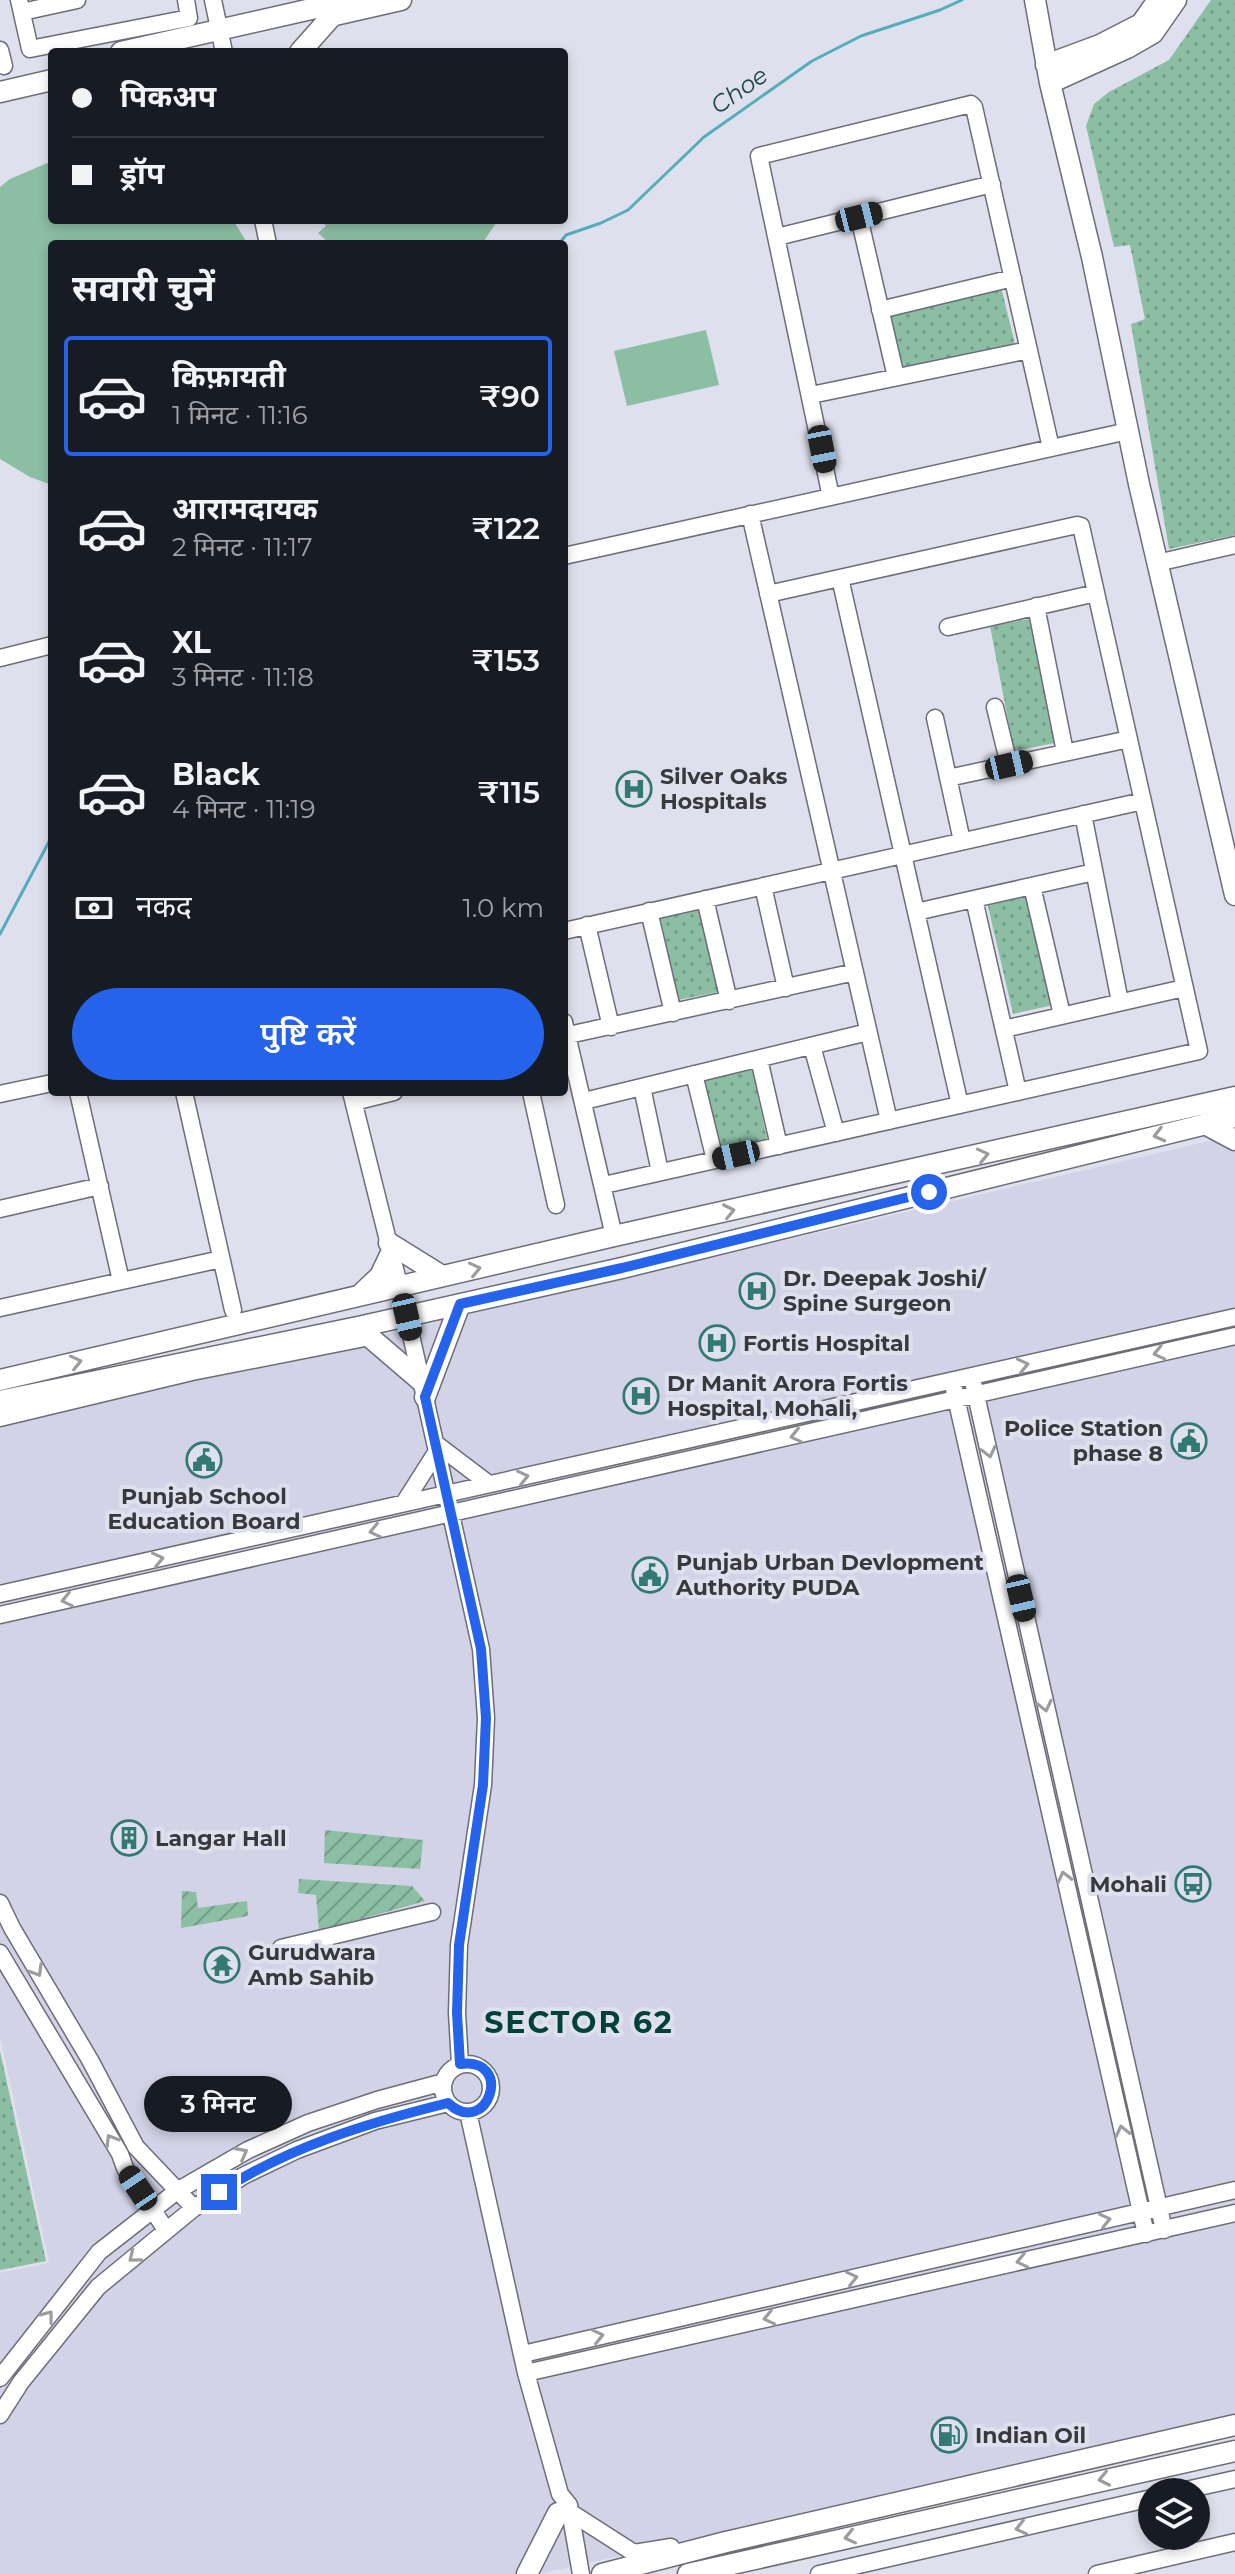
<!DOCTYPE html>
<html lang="hi">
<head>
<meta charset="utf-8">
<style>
	body { margin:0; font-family:Montserrat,"Noto Sans Devanagari",sans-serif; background:#242831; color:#f1f3f6; height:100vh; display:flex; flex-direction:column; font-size:30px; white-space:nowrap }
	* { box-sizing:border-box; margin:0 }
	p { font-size:26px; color:#9ea1a6 }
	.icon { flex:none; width:44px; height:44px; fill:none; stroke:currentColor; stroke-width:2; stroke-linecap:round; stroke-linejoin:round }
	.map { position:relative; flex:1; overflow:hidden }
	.details { position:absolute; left:48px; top:240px; width:520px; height:856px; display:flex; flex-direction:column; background:#171b24; border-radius:8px; box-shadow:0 4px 12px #0003 }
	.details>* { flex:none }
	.hud { position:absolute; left:48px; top:48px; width:520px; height:176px; border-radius:8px; box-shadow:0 4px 12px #0003; display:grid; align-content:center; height:176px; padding:0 24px; background:#171b24 }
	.buttons { position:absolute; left:1138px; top:2478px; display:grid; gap:16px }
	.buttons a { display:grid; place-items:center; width:72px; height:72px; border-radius:50%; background:#171b24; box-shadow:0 4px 12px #0003; font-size:40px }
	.end { position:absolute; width:36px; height:36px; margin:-18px; border:10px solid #2563eb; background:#fff; box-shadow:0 0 0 4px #fff }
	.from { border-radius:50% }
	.bubble { position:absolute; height:56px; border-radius:28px; background:#171b24; box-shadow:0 4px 12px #0003; font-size:26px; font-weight:600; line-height:56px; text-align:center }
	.car { position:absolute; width:24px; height:48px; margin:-24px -12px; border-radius:10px; box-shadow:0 0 6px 2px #0007; background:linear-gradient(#222 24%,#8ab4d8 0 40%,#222 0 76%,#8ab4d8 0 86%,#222 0) }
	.hud b { display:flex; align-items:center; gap:28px; height:76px; font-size:30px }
	.hud b+b { border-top:2px solid #363941 }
	.hud i { width:20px; height:20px; background:#f1f3f6 }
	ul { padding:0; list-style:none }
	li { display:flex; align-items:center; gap:24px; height:120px; margin:0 16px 12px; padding:0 8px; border:4px solid transparent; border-radius:8px }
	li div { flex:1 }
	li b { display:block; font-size:30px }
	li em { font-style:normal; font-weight:600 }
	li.selected { border-color:#2563eb }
	li>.icon { width:72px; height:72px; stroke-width:1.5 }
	h2 { padding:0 24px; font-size:36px; line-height:96px }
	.pay { display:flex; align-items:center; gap:20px; height:88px; padding:0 24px; font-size:30px }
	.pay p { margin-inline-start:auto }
	.cta { display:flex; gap:16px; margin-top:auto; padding:16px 24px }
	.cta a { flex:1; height:92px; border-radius:48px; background:#2563eb; color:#fff; font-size:32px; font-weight:600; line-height:92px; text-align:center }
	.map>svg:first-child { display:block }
	.built { fill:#d2d3e6 }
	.grass { fill:url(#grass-dots) }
	.garden { fill:url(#garden-furrows) }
	.pitch { fill:#8bbea3 }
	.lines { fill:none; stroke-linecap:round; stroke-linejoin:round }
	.stream { stroke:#56adba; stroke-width:3 }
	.minor-casing { stroke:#6c6d77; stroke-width:19 }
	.major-casing { stroke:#6c6d77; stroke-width:23 }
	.minor { stroke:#fff; stroke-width:16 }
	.major { stroke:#fff; stroke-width:20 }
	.oneway { stroke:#9c9c9e }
	.route { stroke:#2563eb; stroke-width:10 }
	.labels { text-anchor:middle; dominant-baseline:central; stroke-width:8; stroke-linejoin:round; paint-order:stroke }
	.poi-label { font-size:22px; font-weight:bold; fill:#38383d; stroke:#dfe0ed; text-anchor:start }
	.water-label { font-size:24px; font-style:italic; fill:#1c454b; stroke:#dfe0ed }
	.district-label { font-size:30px; font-weight:bold; letter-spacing:2px; fill:#00413c; stroke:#dfe0ed }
</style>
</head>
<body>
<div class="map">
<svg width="1235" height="2574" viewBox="0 0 1235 2574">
	<defs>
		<pattern id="grass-dots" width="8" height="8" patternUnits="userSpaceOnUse" patternTransform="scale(2)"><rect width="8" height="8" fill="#8bbea3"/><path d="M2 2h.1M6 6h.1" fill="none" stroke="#739b86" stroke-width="1.8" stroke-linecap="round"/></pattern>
		<pattern id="garden-furrows" width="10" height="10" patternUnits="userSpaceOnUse" patternTransform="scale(2)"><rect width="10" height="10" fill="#8bbea3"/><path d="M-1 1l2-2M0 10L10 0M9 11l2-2" fill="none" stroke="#739b86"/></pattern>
	</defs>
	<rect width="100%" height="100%" fill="#dfe0ed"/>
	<!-- built -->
	<path class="built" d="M1235,1135V2418L539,2574H0V2273L49,2263L0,2036V1424Z"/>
	<!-- grass -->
	<path class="grass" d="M1211,0H1235V535L1169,549L1131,324L1145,319L1130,245L1114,247L1086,126L1094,104L1109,92L1169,60Z
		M1001,287L1015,344L904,370L890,313Z
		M1030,619L1055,743L1014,751L990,626Z
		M1027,893L1053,1005L1013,1014L987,902Z
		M701,907L719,992L678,1000L660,915Z
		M752,1069L767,1139L719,1149L703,1079Z
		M0,2051L46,2261L0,2270Z"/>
	<!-- garden -->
	<path class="garden" d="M325,1830L423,1840L420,1869L324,1863Z
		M299,1879L412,1886L425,1901L319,1931L316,1895L298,1893Z
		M182,1891L196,1892L198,1908L247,1901L248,1916L181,1928Z"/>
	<!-- pitch -->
	<path class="pitch" d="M52,161V220H233L248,244H52V485L30,477L0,459V187L10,179Z
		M321,220H498L482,244H330L318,233L326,226Z
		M706,330L719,385L627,406L614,351Z"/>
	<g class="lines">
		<!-- stream -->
		<path class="stream" d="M559,244L566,235L601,223L628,210L704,137L812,61L861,36L940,10L962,0
			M0,934L52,836"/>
		<defs>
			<path id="minor" d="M19,0L30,49L189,18L186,0
				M213,0L224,52
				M22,12L77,0
				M0,50L4,66
				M859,217L896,377
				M263,220L268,244
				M777,237L992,184
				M880,310L1013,278
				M811,395L1029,350
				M831,497L759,156L971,104L974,107L1051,448
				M750,514L889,1121
				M564,556L1128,431
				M1157,563L1235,545
				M840,578L960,1105
				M1036,606L1065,752
				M948,627L1096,593
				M0,658L52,645
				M995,707L1009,765
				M935,718L962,841
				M948,778L1129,739
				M1083,814L1120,1002
				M763,886L786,988
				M1032,886L1062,1015
				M705,899L729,1001
				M974,899L1018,1092
				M649,911L673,1013
				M916,912L1094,872
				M587,925L611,1027
				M564,931L1143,801
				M564,1022L614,1236
				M1004,1029L1184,988
				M564,1036L855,972
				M812,1046L836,1133
				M759,1059L779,1146
				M694,1074L715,1160
				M642,1087L660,1172
				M78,1092L121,1281
				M184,1092L233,1310
				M351,1092L407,1317L481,1649L486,1718L483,1785L459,1945L457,2013L460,2064
				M531,1092L556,1205
				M0,1094L52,1083
				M584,1101L868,1032
				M354,1102L394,1092
				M604,1185L1199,1051L1081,526L1077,525L768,594
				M0,1209L100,1186
				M0,1308L221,1259
				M974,1386L1164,2230
				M954,1389L1146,2234
				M0,1418L192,1372L370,1337
				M435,1443L489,1484
				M404,1503L437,1451
				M0,1594L1235,1317
				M0,1615L1235,1336
				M0,1903L12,1928L90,2060L136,2147L194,2208
				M281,1948L432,1912
				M0,1953L120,2154L125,2168L166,2230
				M443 2088a24 24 0 1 1 48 0a24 24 0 1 1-48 0Z
				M468,2112L526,2373L560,2494L569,2505L581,2574
				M523,2354L1235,2190
				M526,2373L1235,2213
				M0,2378L99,2252L177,2191L248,2150L308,2123L377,2100L444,2082
				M0,2415L21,2382L98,2287L194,2208L243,2176L297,2150L375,2121L448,2103
				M1177,2492L1235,2479
				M570,2512L634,2553L671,2547
				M819,2574L1152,2498
				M1097,2574L1235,2542"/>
			<path id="major" d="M1035,0L1050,83L1092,257L1139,484L1235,895
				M335,15L401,0
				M121,52L351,0
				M300,52L332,16
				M1046,65L1100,45L1141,24L1158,0
				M1050,83L1127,48L1153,33L1176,0
				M0,92L52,80
				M1205,1124L1235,1140
				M389,1243L442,1276
				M361,1294L380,1276L391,1253
				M358,1327L421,1381
				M0,1380L614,1236L1235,1097
				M425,1397L460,1304
				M0,1401L358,1327L622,1268L1235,1117
				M527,2574L558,2513
				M602,2574L726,2542L1235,2425
				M688,2574L1235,2451"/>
		</defs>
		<!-- minor casing -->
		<use href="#minor" class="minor-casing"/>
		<!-- major casing -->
		<use href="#major" class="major-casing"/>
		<!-- minor -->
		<use href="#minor" class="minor"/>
		<!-- major -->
		<use href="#major" class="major"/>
	</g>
	<!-- one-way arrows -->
	<defs><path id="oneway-chevron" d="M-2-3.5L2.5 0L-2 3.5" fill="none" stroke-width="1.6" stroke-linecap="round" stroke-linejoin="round" transform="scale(2)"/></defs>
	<g class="oneway">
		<use href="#oneway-chevron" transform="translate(1159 1135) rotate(166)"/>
		<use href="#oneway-chevron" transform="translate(983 1155) rotate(-13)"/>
		<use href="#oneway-chevron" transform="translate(729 1211) rotate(-12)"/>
		<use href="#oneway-chevron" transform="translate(475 1269) rotate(-13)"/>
		<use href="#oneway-chevron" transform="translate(1159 1353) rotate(167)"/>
		<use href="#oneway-chevron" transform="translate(76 1362) rotate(-13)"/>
		<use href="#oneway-chevron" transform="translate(1023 1365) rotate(-13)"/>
		<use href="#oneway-chevron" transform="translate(796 1436) rotate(167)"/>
		<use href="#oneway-chevron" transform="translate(989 1452) rotate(77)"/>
		<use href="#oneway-chevron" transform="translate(523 1477) rotate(-13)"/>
		<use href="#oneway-chevron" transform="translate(375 1531) rotate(167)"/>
		<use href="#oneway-chevron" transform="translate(158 1559) rotate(-13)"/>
		<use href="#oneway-chevron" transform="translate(67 1600) rotate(167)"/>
		<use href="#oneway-chevron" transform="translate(1045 1706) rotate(77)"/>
		<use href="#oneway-chevron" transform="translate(1064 1877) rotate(-103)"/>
		<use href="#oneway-chevron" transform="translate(37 1971) rotate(59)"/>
		<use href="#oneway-chevron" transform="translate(1122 2131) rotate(-103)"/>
		<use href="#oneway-chevron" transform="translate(111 2140) rotate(-121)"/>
		<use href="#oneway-chevron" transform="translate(242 2153) rotate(-28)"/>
		<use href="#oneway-chevron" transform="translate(1105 2220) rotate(-13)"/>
		<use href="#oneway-chevron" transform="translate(134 2257) rotate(141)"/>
		<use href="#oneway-chevron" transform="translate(1022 2261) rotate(167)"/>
		<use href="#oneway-chevron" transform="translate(852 2278) rotate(-13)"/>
		<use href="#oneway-chevron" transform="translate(48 2316) rotate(-52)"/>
		<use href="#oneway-chevron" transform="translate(769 2318) rotate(167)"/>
		<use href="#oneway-chevron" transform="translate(598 2336) rotate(-13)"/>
		<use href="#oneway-chevron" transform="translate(1104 2479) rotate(168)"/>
		<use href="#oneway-chevron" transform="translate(1021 2528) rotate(167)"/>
		<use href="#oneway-chevron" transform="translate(850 2537) rotate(167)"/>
	</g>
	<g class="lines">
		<!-- route -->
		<path class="route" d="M219,2192C289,2147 367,2123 448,2103C488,2140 515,2056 460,2064L457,2013L459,1945L483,1785L486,1718L481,1649L425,1397L460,1304L622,1268L929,1192"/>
	</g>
	<!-- icons -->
	<defs>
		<symbol id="hospital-ring" viewBox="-11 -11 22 22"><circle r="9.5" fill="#dfe0ed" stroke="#327973" stroke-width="1.5"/><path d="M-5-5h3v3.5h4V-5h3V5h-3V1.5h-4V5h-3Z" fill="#327973"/></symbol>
		<symbol id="civic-ring" viewBox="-11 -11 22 22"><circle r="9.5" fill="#dfe0ed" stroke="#327973" stroke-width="1.5"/><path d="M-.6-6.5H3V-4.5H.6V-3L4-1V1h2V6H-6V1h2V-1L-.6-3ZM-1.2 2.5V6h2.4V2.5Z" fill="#327973"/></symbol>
		<symbol id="building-ring" viewBox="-11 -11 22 22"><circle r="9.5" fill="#dfe0ed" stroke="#327973" stroke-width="1.5"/><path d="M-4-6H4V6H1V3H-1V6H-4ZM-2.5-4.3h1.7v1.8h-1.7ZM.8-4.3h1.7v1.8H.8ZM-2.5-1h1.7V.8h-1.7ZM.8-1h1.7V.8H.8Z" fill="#327973"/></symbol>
		<symbol id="bus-ring" viewBox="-11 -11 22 22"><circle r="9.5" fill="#dfe0ed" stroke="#327973" stroke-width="1.5"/><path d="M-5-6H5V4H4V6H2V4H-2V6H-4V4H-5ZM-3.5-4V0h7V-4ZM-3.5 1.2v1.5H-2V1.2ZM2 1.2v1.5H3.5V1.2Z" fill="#327973"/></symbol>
		<symbol id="temple-ring" viewBox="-11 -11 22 22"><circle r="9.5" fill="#dfe0ed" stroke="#327973" stroke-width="1.5"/><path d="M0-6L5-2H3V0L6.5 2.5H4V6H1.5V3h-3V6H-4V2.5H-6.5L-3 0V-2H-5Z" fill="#327973"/></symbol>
		<symbol id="fuel-ring" viewBox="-11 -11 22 22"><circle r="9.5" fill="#dfe0ed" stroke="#327973" stroke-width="1.5"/><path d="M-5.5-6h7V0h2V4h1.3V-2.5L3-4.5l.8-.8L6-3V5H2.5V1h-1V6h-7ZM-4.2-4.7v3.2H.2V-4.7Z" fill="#327973"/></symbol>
	</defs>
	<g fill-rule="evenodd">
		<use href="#hospital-ring" x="614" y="769" width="40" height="40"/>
		<use href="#hospital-ring" x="737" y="1271" width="40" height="40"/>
		<use href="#hospital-ring" x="697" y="1323" width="40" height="40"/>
		<use href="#hospital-ring" x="621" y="1376" width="40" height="40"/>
		<use href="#civic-ring" x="1169" y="1421" width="40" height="40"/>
		<use href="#civic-ring" x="184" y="1440" width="40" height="40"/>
		<use href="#civic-ring" x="630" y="1555" width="40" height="40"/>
		<use href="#building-ring" x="109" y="1818" width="40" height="40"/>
		<use href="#bus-ring" x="1173" y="1864" width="40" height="40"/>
		<use href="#temple-ring" x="202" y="1945" width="40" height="40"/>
		<use href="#fuel-ring" x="929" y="2415" width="40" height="40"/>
	</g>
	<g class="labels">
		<!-- poi labels -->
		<g class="poi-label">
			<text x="660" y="776">Silver Oaks<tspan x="660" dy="25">Hospitals</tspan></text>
			<text x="783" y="1278">Dr. Deepak Joshi/<tspan x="783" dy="25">Spine Surgeon</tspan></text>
			<text x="743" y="1343">Fortis Hospital</text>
			<text x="667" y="1383">Dr Manit Arora Fortis<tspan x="667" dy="25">Hospital, Mohali,</tspan></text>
			<text x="1163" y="1428" text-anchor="end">Police Station<tspan x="1163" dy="25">phase 8</tspan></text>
			<text x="204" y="1496" text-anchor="middle">Punjab School<tspan x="204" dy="25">Education Board</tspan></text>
			<text x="676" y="1562">Punjab Urban Devlopment<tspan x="676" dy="25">Authority PUDA</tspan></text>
			<text x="155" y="1838">Langar Hall</text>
			<text x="1167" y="1884" text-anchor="end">Mohali</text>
			<text x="248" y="1952">Gurudwara<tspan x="248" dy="25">Amb Sahib</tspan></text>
			<text x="975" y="2435">Indian Oil</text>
		</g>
		<!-- water labels -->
		<g class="water-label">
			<text transform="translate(739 90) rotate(-35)">Choe</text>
		</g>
		<!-- district labels -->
		<g class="district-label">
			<text x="579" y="2022">SECTOR 62</text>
		</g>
	</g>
</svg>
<div class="buttons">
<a><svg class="icon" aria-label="layers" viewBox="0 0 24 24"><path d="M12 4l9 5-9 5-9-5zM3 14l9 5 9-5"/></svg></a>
</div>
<i class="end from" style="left:929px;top:1192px"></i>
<i class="end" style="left:219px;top:2192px"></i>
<div class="bubble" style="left:144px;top:2076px;width:148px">3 मिनट</div>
<i class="car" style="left:859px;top:217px;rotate:76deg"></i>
<i class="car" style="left:822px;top:449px;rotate:169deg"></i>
<i class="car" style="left:1009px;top:765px;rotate:77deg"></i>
<i class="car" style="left:736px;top:1155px;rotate:257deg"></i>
<i class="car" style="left:407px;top:1317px;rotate:167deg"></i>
<i class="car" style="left:1021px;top:1598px;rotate:167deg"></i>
<i class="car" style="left:138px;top:2188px;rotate:326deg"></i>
<div class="hud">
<b><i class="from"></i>पिकअप</b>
<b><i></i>ड्रॉप</b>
</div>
<section class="details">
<h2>सवारी चुनें</h2>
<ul>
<li class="selected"><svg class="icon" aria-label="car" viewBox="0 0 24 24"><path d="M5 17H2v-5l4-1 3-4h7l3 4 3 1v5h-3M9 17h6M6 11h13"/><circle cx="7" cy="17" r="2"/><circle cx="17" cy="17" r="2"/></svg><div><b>किफ़ायती</b><p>1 मिनट · 11:16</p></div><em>₹90</em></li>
<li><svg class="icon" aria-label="car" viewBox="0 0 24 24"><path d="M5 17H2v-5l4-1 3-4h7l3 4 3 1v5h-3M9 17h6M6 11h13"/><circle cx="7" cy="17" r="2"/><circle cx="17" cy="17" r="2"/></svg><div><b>आरामदायक</b><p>2 मिनट · 11:17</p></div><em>₹122</em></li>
<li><svg class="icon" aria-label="car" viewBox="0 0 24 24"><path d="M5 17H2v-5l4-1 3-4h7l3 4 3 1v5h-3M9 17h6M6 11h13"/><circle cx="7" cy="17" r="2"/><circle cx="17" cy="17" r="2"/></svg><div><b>XL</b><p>3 मिनट · 11:18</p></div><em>₹153</em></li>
<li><svg class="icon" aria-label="car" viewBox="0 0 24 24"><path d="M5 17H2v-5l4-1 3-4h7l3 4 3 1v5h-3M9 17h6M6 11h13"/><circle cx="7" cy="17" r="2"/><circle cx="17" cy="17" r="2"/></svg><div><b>Black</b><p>4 मिनट · 11:19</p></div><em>₹115</em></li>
</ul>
<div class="pay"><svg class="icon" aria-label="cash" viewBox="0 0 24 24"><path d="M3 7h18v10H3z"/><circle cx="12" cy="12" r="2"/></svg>नकद<p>1.0 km</p></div>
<div class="cta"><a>पुष्टि करें</a></div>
</section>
</div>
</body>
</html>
